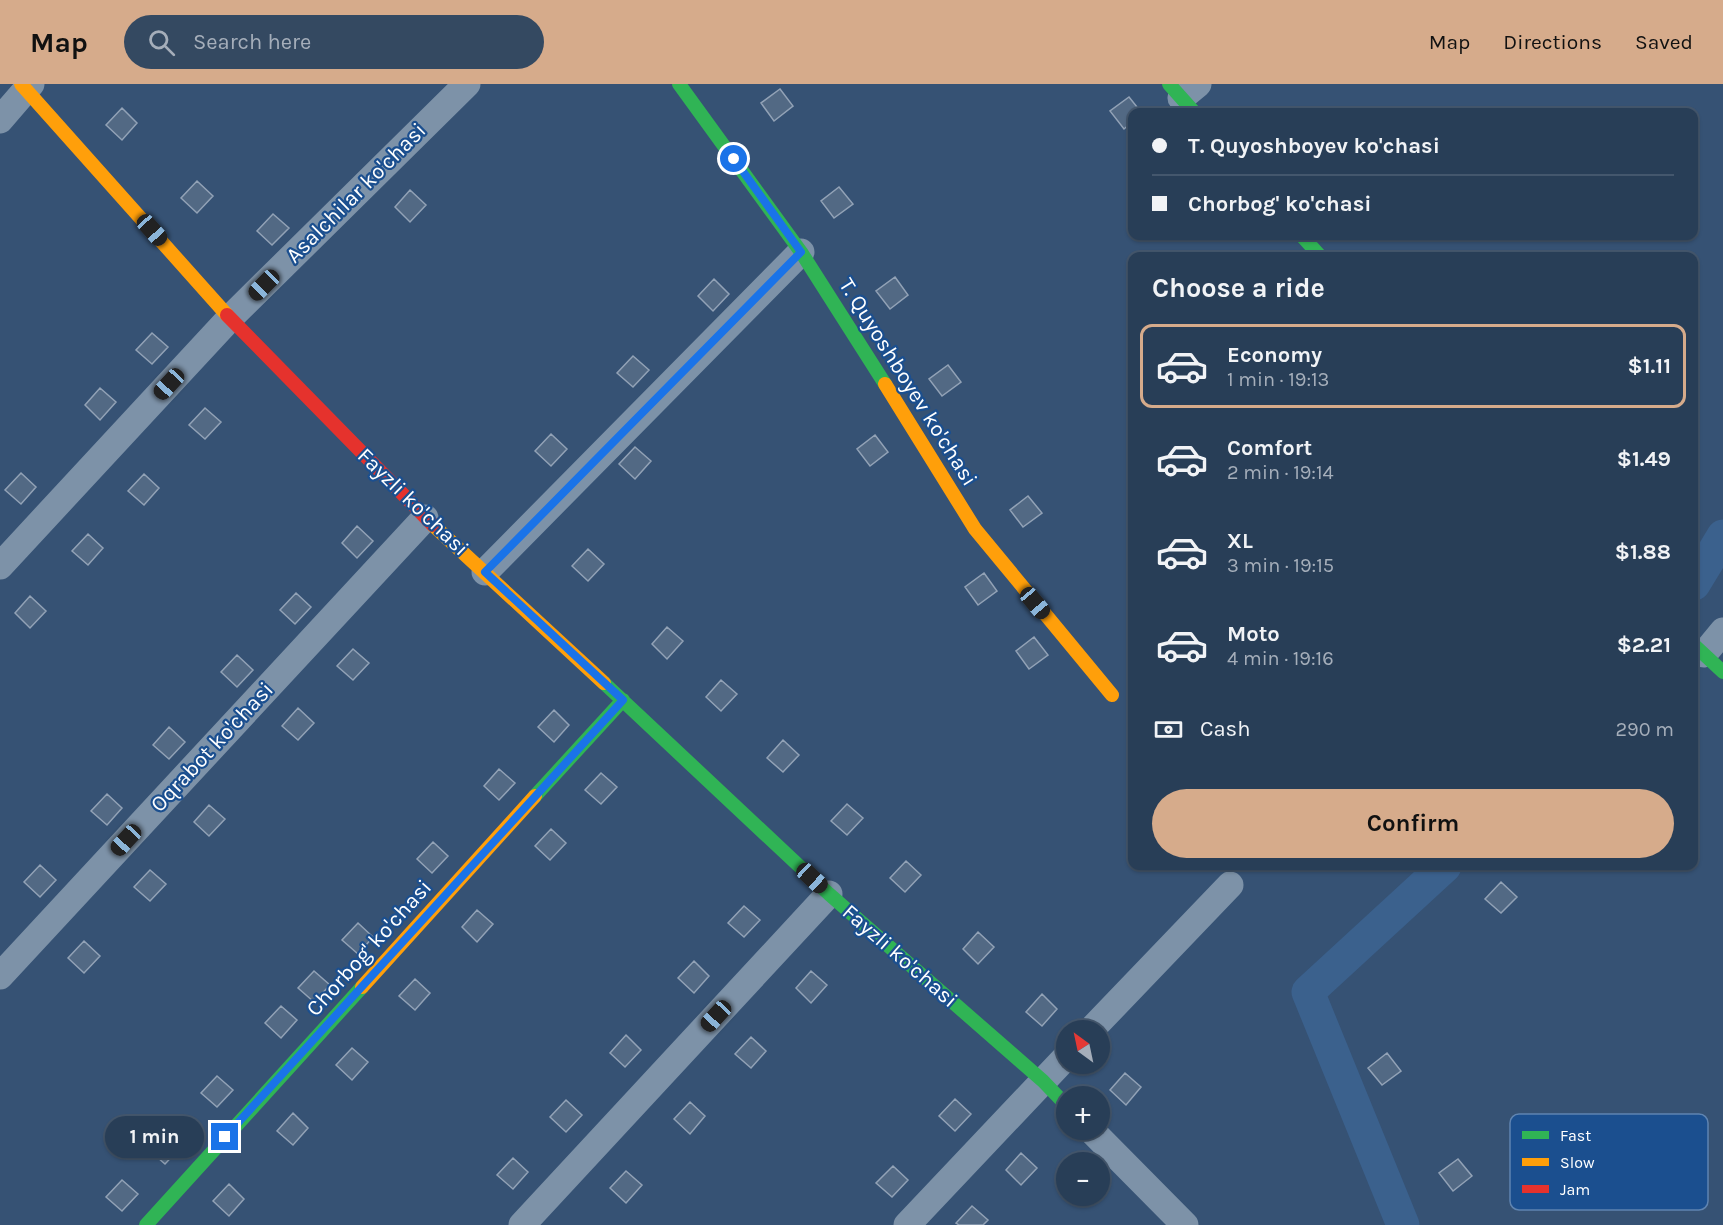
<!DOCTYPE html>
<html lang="en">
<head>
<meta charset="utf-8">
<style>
	body { margin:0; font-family:Karla,sans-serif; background:#344961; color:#f1f3f6; height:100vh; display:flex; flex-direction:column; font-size:22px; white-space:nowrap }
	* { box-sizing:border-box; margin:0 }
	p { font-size:20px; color:#a5aeba }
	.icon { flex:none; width:33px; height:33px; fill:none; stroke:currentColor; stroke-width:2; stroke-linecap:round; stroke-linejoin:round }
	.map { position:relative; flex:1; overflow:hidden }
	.sheet { position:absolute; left:1128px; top:168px; width:570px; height:618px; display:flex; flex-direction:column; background:#283e57; border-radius:12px; box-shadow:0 2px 4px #0004,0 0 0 2px #44576d }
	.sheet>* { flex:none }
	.banner { position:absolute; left:1128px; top:24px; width:570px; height:132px; border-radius:12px; box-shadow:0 2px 4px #0004,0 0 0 2px #44576d; display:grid; align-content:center; height:132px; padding:0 24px; background:#283e57 }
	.needle { width:39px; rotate:327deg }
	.tools { position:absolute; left:1056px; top:936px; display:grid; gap:12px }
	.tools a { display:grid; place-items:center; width:54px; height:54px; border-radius:50%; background:#283e57; box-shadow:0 2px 4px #0004,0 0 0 2px #44576d; font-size:30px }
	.end { position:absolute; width:27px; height:27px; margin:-14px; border:8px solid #1a73e8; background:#fff; box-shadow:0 0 0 3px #fff }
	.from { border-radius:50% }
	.bubble { position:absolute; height:42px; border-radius:21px; background:#283e57; box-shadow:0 2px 4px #0004,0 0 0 2px #44576d; font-size:20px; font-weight:700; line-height:42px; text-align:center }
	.car { position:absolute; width:18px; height:36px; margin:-18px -9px; border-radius:8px; box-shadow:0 0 4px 2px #0007; background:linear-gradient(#222 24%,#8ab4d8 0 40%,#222 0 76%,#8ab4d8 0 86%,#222 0) }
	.banner b { display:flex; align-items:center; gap:21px; height:57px; font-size:22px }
	.banner b+b { border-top:2px solid #44576d }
	.banner i { width:15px; height:15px; background:#f1f3f6 }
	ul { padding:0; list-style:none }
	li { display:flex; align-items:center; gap:18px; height:84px; margin:0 12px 9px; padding:0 12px; border:3px solid transparent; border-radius:12px }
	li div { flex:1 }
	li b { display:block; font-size:22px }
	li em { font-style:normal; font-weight:700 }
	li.selected { border-color:#d6ab8b }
	li>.icon { width:54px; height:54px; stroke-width:1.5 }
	h2 { padding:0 24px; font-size:27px; line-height:72px }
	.pay { display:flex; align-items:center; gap:15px; height:66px; padding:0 24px; font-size:22px }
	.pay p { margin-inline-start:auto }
	.primary-button { display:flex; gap:12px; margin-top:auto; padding:12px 24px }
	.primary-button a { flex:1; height:69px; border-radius:36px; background:#d6ab8b; color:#111; font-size:24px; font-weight:700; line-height:69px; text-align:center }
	header { display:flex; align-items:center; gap:36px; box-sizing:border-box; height:84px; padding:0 30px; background:#d6ab8b; color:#111 }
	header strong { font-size:28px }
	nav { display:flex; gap:33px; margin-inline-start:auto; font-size:21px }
	.search { width:420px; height:54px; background:#344961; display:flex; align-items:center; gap:15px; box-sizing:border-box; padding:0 21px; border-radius:33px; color:#a5aeba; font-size:22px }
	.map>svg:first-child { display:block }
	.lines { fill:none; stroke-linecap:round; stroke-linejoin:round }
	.canal { stroke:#3b618d; stroke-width:33 }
	.building { fill:#526984; stroke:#92a2b6; stroke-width:1.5 }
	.street { stroke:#7d92a8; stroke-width:27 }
	.fast { stroke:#30b455; stroke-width:14 }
	.slow { stroke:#ff9f0a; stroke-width:14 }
	.jam { stroke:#e5322d; stroke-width:14 }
	.route { stroke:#1a73e8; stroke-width:8 }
	.labels { text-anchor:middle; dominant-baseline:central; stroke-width:4.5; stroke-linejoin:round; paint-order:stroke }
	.street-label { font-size:22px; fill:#fff; stroke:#1b4f8f }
	.key { fill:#1b4f8f; stroke:#5f84b1; stroke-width:1.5 }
	.key-label { font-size:16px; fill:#fff }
</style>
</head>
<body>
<header>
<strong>Map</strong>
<div class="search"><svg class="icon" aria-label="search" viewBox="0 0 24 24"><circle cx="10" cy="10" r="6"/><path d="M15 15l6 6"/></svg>Search here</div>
<nav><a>Map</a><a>Directions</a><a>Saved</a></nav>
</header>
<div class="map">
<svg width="1723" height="1141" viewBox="0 0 1723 1141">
	<rect width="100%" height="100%" fill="#365274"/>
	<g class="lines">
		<!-- canal -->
		<path class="canal" d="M1694,500L1723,452
			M1403,1141L1308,908L1445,782"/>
	</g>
	<!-- building -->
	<path class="building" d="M780,5L793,22L774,37L761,19Z
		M1129,13L1141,28H1132V38L1124,45L1110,27Z
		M122,24L137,39L122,56L106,41Z
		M197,97L213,112L197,129L181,114Z
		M839,103L853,120L834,134L821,117Z
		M410,106L426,121L410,138L395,123Z
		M273,130L289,144L272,161L257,147Z
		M895,193L908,211L890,225L876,207Z
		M714,195L729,210L713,227L698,212Z
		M152,249L168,263L152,280L136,266Z
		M633,272L649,286L633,303L617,289Z
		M948,281L961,298L942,312L929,295Z
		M100,304L116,318L100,336L85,321Z
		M205,324L221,338L205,355L189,341Z
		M551,350L567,365L551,382L535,367Z
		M875,351L888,368L870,382L857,365Z
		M635,363L651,377L635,395L619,380Z
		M21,389L36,403L21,420L5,406Z
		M144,390L159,404L144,421L128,407Z
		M1028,412L1042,429L1023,443L1010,426Z
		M357,442L373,457L357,474L342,459Z
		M88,450L103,464L88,481L72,467Z
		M588,465L604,480L588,497L572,482Z
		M984,489L997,507L978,521L965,503Z
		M296,509L311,523L295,540L280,526Z
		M30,512L46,527L30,544L15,529Z
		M667,543L683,557L667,575L652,560Z
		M1034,553L1048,571L1029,585L1016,567Z
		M353,565L369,579L353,596L337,582Z
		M237,571L253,586L237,603L221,588Z
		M721,596L737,610L721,627L706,613Z
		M298,624L314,639L298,656L282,642Z
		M554,626L569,641L554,658L538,643Z
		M169,643L185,658L169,675L153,661Z
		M783,656L799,671L783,688L767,674Z
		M499,685L515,699L499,716L484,702Z
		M601,689L617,703L601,720L585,706Z
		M107,710L122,724L107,741L91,727Z
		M847,720L863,734L847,751L831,737Z
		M209,721L225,735L209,752L194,738Z
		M551,745L566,759L550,776L535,762Z
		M433,758L448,772L432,789L417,775Z
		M906,777L921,791L905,808L890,794Z
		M40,781L56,796L40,813L24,798Z
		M150,786L166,800L150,817L134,803Z
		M1501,798L1517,813L1501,829L1485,815Z
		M744,822L760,836L744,853L728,839Z
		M477,826L493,840L477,858L462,843Z
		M358,839L373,853L358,870L342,856Z
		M978,848L994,863L978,880L963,865Z
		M84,857L100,872L84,889L68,874Z
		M694,877L709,892L694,909L678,894Z
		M314,887L330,901L314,918L298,904Z
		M811,887L827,901L811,919L796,904Z
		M415,895L430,909L415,926L399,912Z
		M1042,910L1057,925L1042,942L1026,928Z
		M281,922L297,936L281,954L265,939Z
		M626,951L641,966L625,983L610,969Z
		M751,953L766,967L751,984L735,970Z
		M352,964L368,978L352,996L336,981Z
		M1387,969L1401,987L1382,1001L1368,984Z
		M1125,989L1141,1003L1126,1021L1110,1006Z
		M217,992L233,1006L217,1023L201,1009Z
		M955,1015L971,1030L955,1047L939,1032Z
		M566,1016L582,1031L566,1048L550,1033Z
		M690,1018L705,1032L690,1050L674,1035Z
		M293,1029L308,1044L293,1061L277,1047Z
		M165,1048L181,1063L165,1080L149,1066Z
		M1021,1069L1037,1084L1021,1101L1006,1086Z
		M513,1074L528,1088L513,1105L497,1091Z
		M1458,1075L1472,1092L1453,1107L1439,1089Z
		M893,1082L908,1096L892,1113L876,1099Z
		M626,1087L642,1101L626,1119L610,1104Z
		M122,1096L138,1110L122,1127L106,1113Z
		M229,1100L244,1115L229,1132L213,1117Z
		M972,1122L988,1136L983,1141H959L956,1139Z"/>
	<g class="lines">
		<!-- street -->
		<path class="street" d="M1181,14L1198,0
			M0,36L31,0
			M0,482L230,234L467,0
			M485,488L801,168
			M1704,570L1723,547
			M0,892L425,434
			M1091,946L1230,801
			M1091,1046L1185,1141
			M522,1141L829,810
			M907,1141L1066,973"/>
		<!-- fast -->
		<path class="fast" d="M679,0L801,168L885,300
			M1169,0L1194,28
			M1302,152L1320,172
			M1694,561L1723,588
			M604,599L829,810L1043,997L1066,1021
			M535,712L623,616
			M146,1141L362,903"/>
		<!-- slow -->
		<path class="slow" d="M21,0L227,231
			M885,300L975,445L1112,611
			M433,441L604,599
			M362,903L535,712"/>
		<!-- jam -->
		<path class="jam" d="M227,231L433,441"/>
	</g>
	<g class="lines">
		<!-- route -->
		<path class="route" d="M225,1053L623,616L485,488L801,168L734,75"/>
	</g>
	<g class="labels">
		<!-- street labels -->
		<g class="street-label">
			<text transform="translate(356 109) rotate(-45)">Asalchilar ko'chasi</text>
			<text transform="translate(908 298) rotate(58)">T. Quyoshboyev ko'chasi</text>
			<text transform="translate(413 418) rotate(44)">Fayzli ko'chasi</text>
			<text transform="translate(212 663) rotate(-47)">Oqrabot ko'chasi</text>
			<text transform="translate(369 864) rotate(-48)">Chorbog' ko'chasi</text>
			<text transform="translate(900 872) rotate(41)">Fayzli ko'chasi</text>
		</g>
	</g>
	<!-- legend -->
	<rect x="1510" y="1030" width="198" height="96" rx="9" class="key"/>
	<rect x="1522" y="1047" width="27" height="8" fill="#30b455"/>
	<rect x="1522" y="1074" width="27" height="8" fill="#ff9f0a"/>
	<rect x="1522" y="1101" width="27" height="8" fill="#e5322d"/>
	<g class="key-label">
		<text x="1560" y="1057">Fast</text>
		<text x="1560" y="1084">Slow</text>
		<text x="1560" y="1111">Jam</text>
	</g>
</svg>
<div class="tools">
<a><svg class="needle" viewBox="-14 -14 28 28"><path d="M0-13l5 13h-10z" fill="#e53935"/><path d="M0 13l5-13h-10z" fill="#a5aeba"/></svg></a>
<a>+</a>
<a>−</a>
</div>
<i class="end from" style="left:734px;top:75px"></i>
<i class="end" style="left:225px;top:1053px"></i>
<div class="bubble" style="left:105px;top:1032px;width:99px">1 min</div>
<i class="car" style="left:152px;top:146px;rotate:138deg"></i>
<i class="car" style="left:264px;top:201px;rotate:225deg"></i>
<i class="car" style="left:169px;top:300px;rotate:223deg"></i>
<i class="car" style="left:1035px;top:519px;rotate:140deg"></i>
<i class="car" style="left:126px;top:756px;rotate:223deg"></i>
<i class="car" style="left:812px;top:794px;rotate:133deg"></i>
<i class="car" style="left:716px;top:932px;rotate:223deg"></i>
<div class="banner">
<b><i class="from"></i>T. Quyoshboyev ko'chasi</b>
<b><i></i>Chorbog' ko'chasi</b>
</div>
<section class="sheet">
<h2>Choose a ride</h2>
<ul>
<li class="selected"><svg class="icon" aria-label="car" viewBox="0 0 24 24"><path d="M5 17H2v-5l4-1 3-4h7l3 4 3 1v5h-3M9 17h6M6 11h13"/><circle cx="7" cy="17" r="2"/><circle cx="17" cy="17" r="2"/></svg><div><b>Economy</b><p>1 min · 19:13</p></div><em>$1.11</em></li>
<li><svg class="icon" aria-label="car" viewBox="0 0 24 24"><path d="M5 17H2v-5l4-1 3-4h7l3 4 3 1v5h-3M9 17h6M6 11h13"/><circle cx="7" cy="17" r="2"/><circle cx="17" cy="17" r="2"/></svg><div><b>Comfort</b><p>2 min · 19:14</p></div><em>$1.49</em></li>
<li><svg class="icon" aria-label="car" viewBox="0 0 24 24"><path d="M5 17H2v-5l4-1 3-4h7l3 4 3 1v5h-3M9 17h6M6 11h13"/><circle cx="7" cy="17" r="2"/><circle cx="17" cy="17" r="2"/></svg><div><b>XL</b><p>3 min · 19:15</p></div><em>$1.88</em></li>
<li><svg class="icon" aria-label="car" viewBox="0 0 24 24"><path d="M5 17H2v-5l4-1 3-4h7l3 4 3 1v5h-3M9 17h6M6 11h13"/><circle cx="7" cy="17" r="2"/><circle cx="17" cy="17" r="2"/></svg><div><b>Moto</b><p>4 min · 19:16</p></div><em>$2.21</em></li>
</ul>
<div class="pay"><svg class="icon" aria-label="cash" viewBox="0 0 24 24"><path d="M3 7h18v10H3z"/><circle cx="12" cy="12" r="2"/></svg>Cash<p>290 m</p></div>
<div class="primary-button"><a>Confirm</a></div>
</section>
</div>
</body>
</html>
